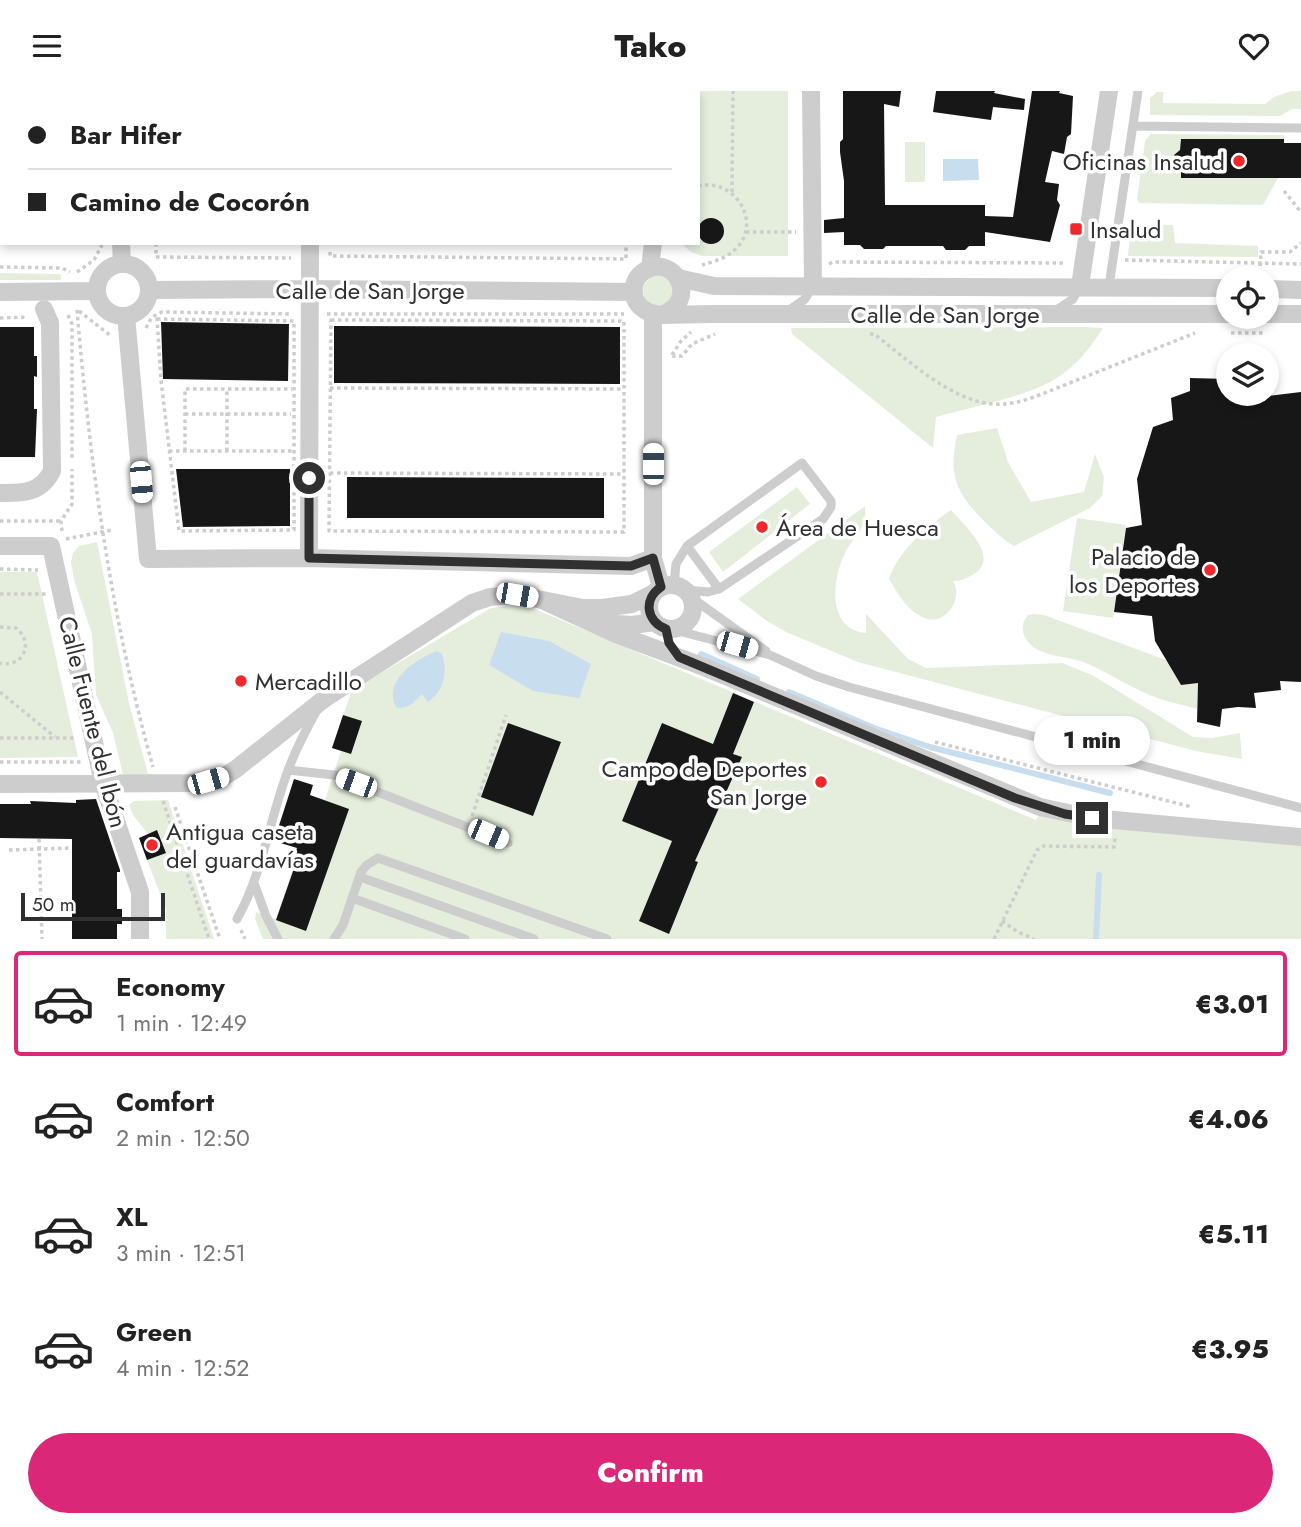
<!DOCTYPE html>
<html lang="en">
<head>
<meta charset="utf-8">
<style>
	body { margin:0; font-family:Jost,sans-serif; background:#f2f2f2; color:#222; height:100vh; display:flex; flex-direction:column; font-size:26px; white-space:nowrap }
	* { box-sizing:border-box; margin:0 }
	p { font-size:23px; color:#767676 }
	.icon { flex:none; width:38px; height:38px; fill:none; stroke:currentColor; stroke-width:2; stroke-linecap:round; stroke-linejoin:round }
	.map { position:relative; height:848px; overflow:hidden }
	.sheet { display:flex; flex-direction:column; background:#fff; flex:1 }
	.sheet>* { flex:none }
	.hud { position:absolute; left:0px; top:0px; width:700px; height:154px; box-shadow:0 4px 10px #0003; display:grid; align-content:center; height:154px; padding:0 28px; background:#fff }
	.controls { position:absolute; left:1216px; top:175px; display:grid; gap:14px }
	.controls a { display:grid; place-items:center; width:63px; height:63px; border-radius:50%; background:#fff; box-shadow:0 4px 10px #0003; font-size:35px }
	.scale { position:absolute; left:21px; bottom:18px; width:144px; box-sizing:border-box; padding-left:7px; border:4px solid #303030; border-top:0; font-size:19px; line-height:24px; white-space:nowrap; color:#303030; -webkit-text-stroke:5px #fff; paint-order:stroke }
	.end { position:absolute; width:32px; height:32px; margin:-16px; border:9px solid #303030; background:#fff; box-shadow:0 0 0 4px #fff }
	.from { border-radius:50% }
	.bubble { position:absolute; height:49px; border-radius:24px; background:#fff; box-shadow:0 4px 10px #0003; font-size:23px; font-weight:800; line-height:49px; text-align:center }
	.car { position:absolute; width:21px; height:42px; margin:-21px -10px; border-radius:9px; box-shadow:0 0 5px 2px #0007; background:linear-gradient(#fff 24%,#345 0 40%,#fff 0 76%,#345 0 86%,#fff 0) }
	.hud b { display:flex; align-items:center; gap:24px; height:66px; font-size:26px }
	.hud b+b { border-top:2px solid #e0e0e0 }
	.hud i { width:18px; height:18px; background:#222 }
	ul { padding:12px 0 0; list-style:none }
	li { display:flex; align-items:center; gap:21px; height:105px; margin:0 14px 10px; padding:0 14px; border:4px solid transparent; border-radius:7px }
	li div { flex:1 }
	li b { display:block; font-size:26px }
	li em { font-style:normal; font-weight:800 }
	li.active { border-color:#db2777 }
	li>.icon { width:63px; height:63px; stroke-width:1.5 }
	.action { display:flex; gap:14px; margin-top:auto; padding:14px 28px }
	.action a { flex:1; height:80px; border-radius:42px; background:#db2777; color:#fff; font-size:28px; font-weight:800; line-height:80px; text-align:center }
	header { display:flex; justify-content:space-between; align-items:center; height:91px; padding:0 28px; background:#fff; font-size:32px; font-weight:800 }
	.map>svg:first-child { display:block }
	.green { fill:#e5eedd }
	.water { fill:#c8deef }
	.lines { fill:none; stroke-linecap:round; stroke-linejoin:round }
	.stream { stroke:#c8deef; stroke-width:6 }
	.building { fill:#171717 }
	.path { stroke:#cdcdcd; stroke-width:3.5; stroke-dasharray:3.5 3.5; stroke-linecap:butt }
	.lane { stroke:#cdcdcd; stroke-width:9 }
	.street { stroke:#cdcdcd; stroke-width:18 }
	.route { stroke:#303030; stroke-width:9 }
	.poi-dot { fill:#f1282b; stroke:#fff; stroke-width:2.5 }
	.labels { text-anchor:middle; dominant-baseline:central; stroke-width:7; stroke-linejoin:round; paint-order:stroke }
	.poi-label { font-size:24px; fill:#303030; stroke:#fff; text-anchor:start }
	.street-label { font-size:24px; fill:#303030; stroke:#fff }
</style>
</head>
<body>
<header><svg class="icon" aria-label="menu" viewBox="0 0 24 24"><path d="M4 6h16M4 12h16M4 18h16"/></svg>Tako<svg class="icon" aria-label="heart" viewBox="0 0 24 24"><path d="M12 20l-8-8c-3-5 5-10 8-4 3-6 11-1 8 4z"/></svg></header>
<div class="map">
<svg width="1301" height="848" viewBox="0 0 1301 848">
	<rect width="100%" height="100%" fill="#fff"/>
	<!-- green -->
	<path class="green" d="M675,0H788V165H702L691,161L681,152H698V2Z
		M1291,0H1301V18H1292L1280,25L1150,24V7L1157,1H1163V12L1265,13L1274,6Z
		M1151,43L1284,44V48H1181L1180,59L1174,64L1181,75V86L1278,87L1263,114L1139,112L1137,108L1145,50Z
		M905,51H925V91H905Z
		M1131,134H1173L1175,152L1258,155V166L1128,165Z
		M0,182L61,183V189H0Z
		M643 200a15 15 0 1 1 30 0a15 15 0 1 1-30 0Z
		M791,237L1085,236L1103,237C1090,257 1076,276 1055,288C1024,307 971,316 936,326L933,357L792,243Z
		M997,337L1008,371L1031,411L1084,401L1095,363L1104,386L1102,405L1090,417L1014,455C1001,447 991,437 980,426C954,399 949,381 957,344Z
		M797,396L810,413L723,481L709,461Z
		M865,415C865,420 866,427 864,432C861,441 851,450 846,460C832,487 826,538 866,542V523L908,568L926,577L1062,572L1092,584L1193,646L1212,647L1240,642L1242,668L1196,660L858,571L786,541L767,530L738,508Z
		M951,419C964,434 1001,466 974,483C967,487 962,490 953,490C963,505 948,533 928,528C910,524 898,503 889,488C899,459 926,436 951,419Z
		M1077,427L1126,434L1113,527L1063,520Z
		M97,451L129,612L148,683L123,684L113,642L96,604L92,543L74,489L71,471L73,462L79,455Z
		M0,481H37L78,666L0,667Z
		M523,513L1036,729L1039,723L1301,752V848H263L255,828L256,821L276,828L298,763L295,762L314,706L325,709L341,660L332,657L352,599L491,517Z
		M1034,523L1044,524L1166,569L1181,594L1198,592L1197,618C1185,614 1172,612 1160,608C1134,599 1111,583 1086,572C1067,564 1044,567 1030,553C1021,544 1020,533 1028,524Z
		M168,709L214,848H166V818L147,769L166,761L158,740L148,743L133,724L129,714L134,710Z"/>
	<!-- water -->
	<path class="water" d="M943,68H978L979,89L943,90Z
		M501,541L549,550L591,573L579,607L533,600L489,574Z
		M437,560L442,563C448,581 444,600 428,611L422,603C415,610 407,620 396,616C382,590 417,567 437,560Z"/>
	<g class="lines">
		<!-- stream -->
		<path class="stream" d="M701,563L757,588
			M789,601L874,637L930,656L1110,702
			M1096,848L1099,784"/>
	</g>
	<!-- building -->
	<path class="building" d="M843,0H901L899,16L884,13L885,114H985V125L1013,126L1032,0H1060L1059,2L1073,5L1071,43L1067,46L1064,63L1052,60L1045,91L1059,93L1057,109L1060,114L1050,151L985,141V155H969L965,159H946L943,155H886L883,158H864L860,154H844V141L824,142V129L844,127V90L840,61V51L843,48Z
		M936,0H995L994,2L1025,8L1024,19L993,16L991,29L933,21Z
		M1181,48H1284V52H1301V87H1181V75L1174,64L1180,59Z
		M698 140a13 13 0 1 1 26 0a13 13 0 1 1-26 0Z
		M161,231L289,233L288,290L163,288Z
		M334,235L620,236V293L334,292Z
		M0,236H34V265H37V286L34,285V318H37L35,366H0Z
		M1190,287L1228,288V303H1267V305L1301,301V591L1280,590L1281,599L1254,602L1256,617L1238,616L1222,618L1220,636L1197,631L1198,592L1181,594L1155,550L1152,525L1114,521L1126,437L1142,434L1137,388L1153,336L1173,329L1171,307L1190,300Z
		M176,378H290V435L183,436Z
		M347,386L604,387V427H347Z
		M733,602L754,611L733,663L742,666L695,770L698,771L669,843L639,830L672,750L622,730L662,632L713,653Z
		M343,624L362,630L351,663L332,657Z
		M508,632L561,651L533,725L481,706Z
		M294,688L313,694L310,704L349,718L306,840L276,829L299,763L295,762L297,757L274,750Z
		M96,708L120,779V781H117V818H122V833H117V848H72V748L0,747V713H31L30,710L76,712V709Z
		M157,739L166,762L147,769L139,747Z"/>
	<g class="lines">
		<!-- path -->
		<path class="path" d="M82,0V2
			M150,0V2
			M330,2V0
			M626,2V0
			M698,95C737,86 765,136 732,161C724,168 712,171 702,174
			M1284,100L1301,121
			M732,101L733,0
			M746,141H796
			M87,152V154
			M156,152V166L291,167
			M330,161V165L626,168V152
			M1125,169L1301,173
			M829,173L833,171L1066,172
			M0,176L62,177L70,181
			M77,181L94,169L102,154
			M1260,182L1261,161H1290L1301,152
			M77,219C90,373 111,527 153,676
			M79,220L111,245
			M327,223H624
			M68,224L72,233V370
			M0,227L28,226
			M157,228L294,230V439L179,440L161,289Z
			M331,229L624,230V441L329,440Z
			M146,237L152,226L162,221L291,223
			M1231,242H1265
			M870,243H874C907,268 952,311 994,313C1009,314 1023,310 1037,305L1195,242
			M672,264L681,250L691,241
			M672,265H682L692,253L715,243
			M330,297L624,298
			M185,323H291
			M169,360H293
			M185,360V298H292
			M227,360V298
			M330,382L624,383
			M0,430H61
			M62,440L61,430L72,413V378
			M66,448L112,439
			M0,478L38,479
			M0,503H46
			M0,536L16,537C35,552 23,577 0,572
			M0,601L55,646
			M0,647H75
			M935,651L1192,716
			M0,671H82
			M163,710L209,848
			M175,716L220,848
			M472,725L506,624
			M39,748L42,848
			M9,759L72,757
			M1002,830L1018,841L1034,848
			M241,839L245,848
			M994,848L1037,759L1043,755L1114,756L1115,747"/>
		<!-- lane -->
		<path class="lane" d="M1133,35L1301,37
			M1109,195L1138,0
			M788,220L805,208L812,196
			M1055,220L1073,208L1079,196
			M802,372L831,410V416L823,428L719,498L687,455Z
			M674,494L676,473L687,455
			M686,499L708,501L719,498
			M692,507L766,560
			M671,538L770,564L816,585L849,596L1301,717
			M288,679L334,684L508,752
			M360,786L534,848
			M254,792L266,825L278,848
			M352,807L465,848
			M237,828C262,783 269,732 286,685C294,662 304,642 316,621
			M334,848L343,834L361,781L367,774L378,767L607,848"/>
		<!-- street -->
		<path class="street" d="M115,0V2
			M310,0V2
			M653,0V2
			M811,0L813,195
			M121,152L122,173
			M97 199a26 26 0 1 1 52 0a26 26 0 1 1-52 0Z
			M650,177L653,152
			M678,187L714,195L1228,197
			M1080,195L1109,0
			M1267,198L1301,199
			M149,199L311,198L634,201
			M0,201L97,200
			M653,223V467L661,496
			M1267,223H1301
			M661,224C700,211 676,163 646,179C639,183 635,188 634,196C631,213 646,223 661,224L713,223H1228
			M126,225L148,468L309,467L631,475L653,467
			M0,402C23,402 40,403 52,380L50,232L44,218
			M0,455H51L103,692L140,801V848
			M309,467L310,152
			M649 516a22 22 0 1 1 44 0a22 22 0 1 1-44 0Z
			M542,509L616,543L699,574L1040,716L1092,727L1301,746
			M603,532L632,534L655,531
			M0,693L193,692L223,686L236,678L324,608L472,512L490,506L517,504L583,517H602L632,513L654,502"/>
	</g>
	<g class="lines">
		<!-- route -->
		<path class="route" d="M309,387V467L631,475L653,467L661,496C643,508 646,530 666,538L669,552L679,566L1015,707L1065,723L1092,727"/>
	</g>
	<!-- markers -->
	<g class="poi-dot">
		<circle cx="1239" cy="70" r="7"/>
		<rect x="1069" y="131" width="14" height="14" rx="3.5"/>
		<circle cx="762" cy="436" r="7"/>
		<circle cx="1210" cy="479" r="7"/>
		<circle cx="241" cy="590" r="7"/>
		<circle cx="821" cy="691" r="7"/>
		<circle cx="152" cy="754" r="7"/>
	</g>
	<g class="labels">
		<!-- poi labels -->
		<g class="poi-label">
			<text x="1225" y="70" text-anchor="end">Oficinas Insalud</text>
			<text x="1090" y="138">Insalud</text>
			<text x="776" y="436">Área de Huesca</text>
			<text x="1196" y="465" text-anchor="end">Palacio de<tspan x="1196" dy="28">los Deportes</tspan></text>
			<text x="255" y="590">Mercadillo</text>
			<text x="807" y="677" text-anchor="end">Campo de Deportes<tspan x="807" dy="28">San Jorge</tspan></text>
			<text x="166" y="740">Antigua caseta<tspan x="166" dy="28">del guardavías</tspan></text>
		</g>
		<!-- street labels -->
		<g class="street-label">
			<text x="370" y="199">Calle de San Jorge</text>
			<text x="945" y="223">Calle de San Jorge</text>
			<text transform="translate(93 631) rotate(76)">Calle Fuente del Ibón</text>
		</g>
	</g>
</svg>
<div class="controls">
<a><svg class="icon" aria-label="locate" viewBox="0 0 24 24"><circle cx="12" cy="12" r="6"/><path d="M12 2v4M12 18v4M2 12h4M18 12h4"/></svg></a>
<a><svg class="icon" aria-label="layers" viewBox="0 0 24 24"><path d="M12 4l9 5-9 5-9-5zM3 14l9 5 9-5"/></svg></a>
</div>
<div class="scale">50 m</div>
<i class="end from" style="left:309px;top:387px"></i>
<i class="end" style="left:1092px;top:727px"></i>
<div class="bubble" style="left:1034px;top:625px;width:116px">1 min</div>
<i class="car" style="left:653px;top:373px;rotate:0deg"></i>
<i class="car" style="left:141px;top:391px;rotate:175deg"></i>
<i class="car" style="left:517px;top:504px;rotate:100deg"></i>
<i class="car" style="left:737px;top:554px;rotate:106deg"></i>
<i class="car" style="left:208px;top:690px;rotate:74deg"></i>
<i class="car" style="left:356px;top:692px;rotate:290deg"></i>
<i class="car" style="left:488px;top:743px;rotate:113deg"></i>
<div class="hud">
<b><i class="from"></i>Bar Hifer</b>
<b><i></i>Camino de Cocorón</b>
</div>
</div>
<section class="sheet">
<ul>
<li class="active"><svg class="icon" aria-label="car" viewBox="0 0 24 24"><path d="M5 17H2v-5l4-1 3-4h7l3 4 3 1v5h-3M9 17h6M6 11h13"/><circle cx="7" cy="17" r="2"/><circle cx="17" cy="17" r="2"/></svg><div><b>Economy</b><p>1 min · 12:49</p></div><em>€3.01</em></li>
<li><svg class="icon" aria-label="car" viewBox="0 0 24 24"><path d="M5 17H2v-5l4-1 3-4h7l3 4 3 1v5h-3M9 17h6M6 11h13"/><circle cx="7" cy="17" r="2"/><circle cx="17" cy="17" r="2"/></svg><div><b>Comfort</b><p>2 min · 12:50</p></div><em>€4.06</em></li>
<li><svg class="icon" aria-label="car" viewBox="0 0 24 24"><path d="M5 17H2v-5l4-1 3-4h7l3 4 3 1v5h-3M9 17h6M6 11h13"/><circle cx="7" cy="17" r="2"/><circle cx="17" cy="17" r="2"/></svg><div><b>XL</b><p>3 min · 12:51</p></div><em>€5.11</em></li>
<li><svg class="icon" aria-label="car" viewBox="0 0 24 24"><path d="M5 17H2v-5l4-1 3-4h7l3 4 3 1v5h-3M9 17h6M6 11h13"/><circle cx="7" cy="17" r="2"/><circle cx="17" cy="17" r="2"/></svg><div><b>Green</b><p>4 min · 12:52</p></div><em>€3.95</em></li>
</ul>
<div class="action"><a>Confirm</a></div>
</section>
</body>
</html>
